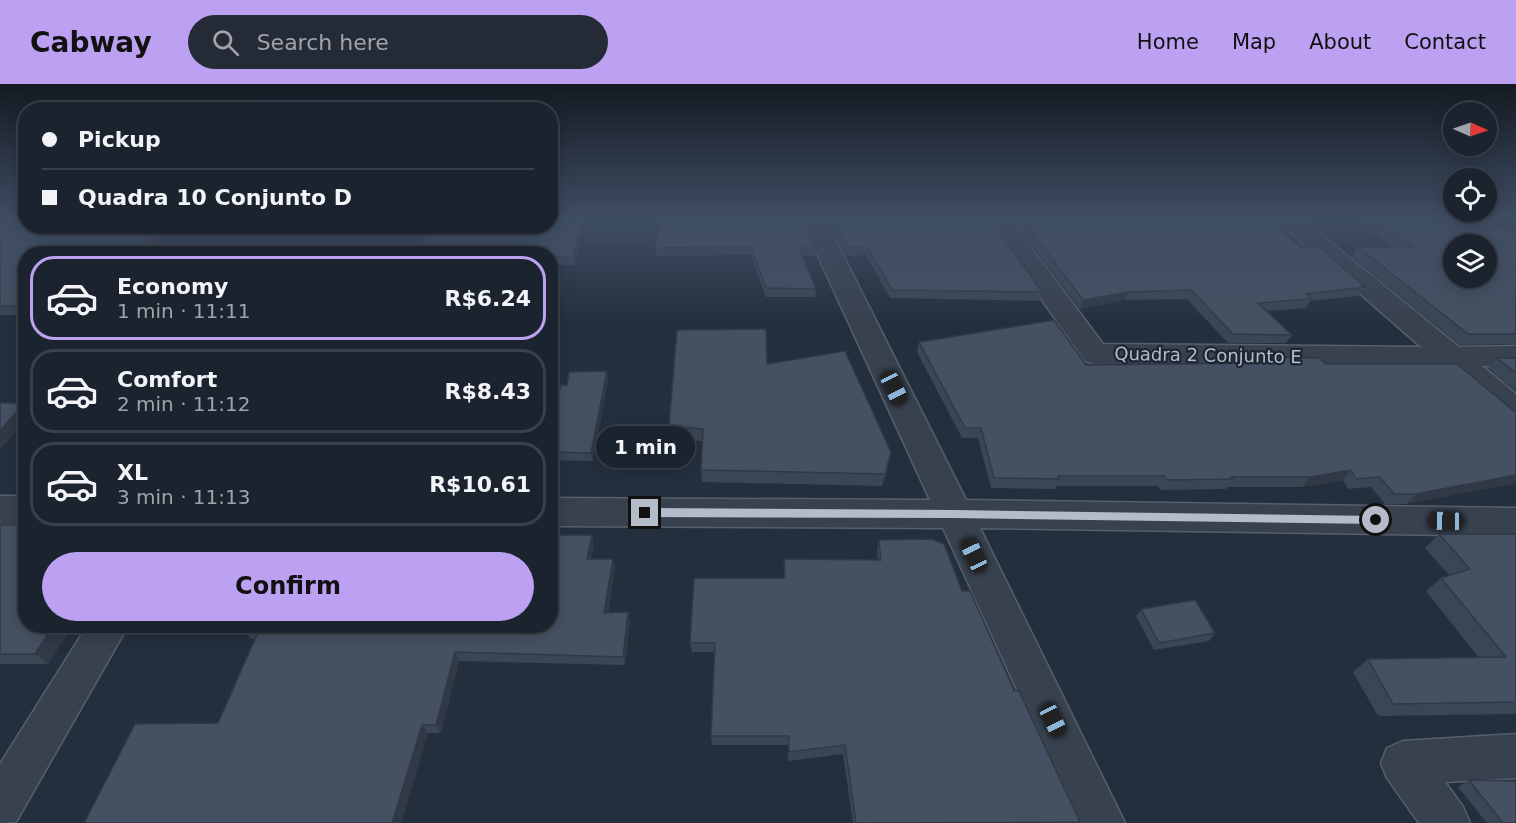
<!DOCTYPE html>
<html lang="en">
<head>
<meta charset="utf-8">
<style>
	body { margin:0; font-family:"DejaVu Sans",sans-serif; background:#242b36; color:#f1f3f6; height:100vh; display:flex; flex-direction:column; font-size:22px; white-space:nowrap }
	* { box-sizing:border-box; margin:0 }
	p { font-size:20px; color:#a0a4aa }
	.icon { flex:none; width:33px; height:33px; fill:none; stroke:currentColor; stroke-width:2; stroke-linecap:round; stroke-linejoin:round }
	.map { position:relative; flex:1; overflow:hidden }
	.panel { position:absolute; left:18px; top:162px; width:540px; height:387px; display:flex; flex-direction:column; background:#1b232e; border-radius:24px; box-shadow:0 3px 15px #0003,0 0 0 2px #39404a }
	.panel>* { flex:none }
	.guide { position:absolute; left:18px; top:18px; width:540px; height:132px; border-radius:24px; box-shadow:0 3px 15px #0003,0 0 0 2px #39404a; display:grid; align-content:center; height:132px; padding:0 24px; background:#1b232e }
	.needle { width:39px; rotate:92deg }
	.controls { position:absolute; left:1443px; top:18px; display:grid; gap:12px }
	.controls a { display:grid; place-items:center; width:54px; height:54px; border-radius:50%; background:#1b232e; box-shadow:0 3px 15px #0003,0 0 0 2px #39404a; font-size:30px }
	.end { position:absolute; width:27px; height:27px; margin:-14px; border:8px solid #b4bcc9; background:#111; box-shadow:0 0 0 3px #111 }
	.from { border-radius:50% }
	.bubble { position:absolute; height:42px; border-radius:21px; background:#1b232e; box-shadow:0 3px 15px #0003,0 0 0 2px #39404a; font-size:20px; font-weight:700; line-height:42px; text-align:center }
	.car { position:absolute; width:18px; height:36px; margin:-18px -9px; border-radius:8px; box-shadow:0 0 4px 2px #0007; background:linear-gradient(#222 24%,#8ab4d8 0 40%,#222 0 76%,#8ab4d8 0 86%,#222 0) }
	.guide b { display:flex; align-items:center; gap:21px; height:57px; font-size:22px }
	.guide b+b { border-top:2px solid #39404a }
	.guide i { width:15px; height:15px; background:#f1f3f6 }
	ul { padding:10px 0 0; list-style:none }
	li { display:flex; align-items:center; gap:18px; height:84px; margin:0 12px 9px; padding:0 12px; border:3px solid #39404a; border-radius:24px }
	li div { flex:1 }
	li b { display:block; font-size:22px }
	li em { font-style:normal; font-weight:700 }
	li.active { border-color:#bca0f2 }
	li>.icon { width:54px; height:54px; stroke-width:1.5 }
	.primary-button { display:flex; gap:12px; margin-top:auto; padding:12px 24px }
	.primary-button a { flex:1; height:69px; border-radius:36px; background:#bca0f2; color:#111; font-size:24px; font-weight:700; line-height:69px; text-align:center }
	header { display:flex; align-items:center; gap:36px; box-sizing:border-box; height:84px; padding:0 30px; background:#bca0f2; color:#111 }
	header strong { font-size:28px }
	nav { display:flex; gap:33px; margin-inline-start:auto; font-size:21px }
	.search { width:420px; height:54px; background:#242b36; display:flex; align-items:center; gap:15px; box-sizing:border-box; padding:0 21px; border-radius:33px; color:#a0a4aa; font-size:22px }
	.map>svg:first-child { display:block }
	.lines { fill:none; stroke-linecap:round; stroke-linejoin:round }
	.street-casing { stroke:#565f6c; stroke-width:3 }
	.street { fill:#38414e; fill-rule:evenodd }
	.wall { fill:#3b4654 }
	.shaded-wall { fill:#303945 }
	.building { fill:#455162; stroke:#303945; stroke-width:1.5; fill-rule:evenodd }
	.route { fill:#b4bcc9 }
	.labels { text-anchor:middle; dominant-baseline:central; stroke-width:4.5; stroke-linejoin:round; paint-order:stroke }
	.street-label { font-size:18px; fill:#b4bcc9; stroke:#1d2633 }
</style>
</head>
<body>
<header>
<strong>Cabway</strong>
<div class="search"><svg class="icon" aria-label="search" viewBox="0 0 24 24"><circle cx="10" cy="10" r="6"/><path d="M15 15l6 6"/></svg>Search here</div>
<nav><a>Home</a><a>Map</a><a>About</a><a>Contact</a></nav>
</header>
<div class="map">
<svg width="1516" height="739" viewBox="0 0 1516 739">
	<rect width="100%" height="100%" fill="#242f3e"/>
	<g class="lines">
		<defs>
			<path id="street" d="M801,135H825L966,416L1516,424V452L980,444L1125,739H1078L943,444L550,442V414L930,416Z
				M985,135H1010L1103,260L1421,263L1275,135H1302L1459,263L1516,262V282H1482L1516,310V338L1505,335L1444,283L1095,280L1085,277Z
				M0,412H26V440H0Z
				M87,542H128L16,738L0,739V680Z
				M1516,650V694L1445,698L1463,723L1470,739H1419L1387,694L1381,679L1387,664L1403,657Z"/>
		</defs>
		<!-- street casing -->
		<use href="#street" class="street-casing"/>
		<!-- street -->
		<use href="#street" class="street"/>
	</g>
	<!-- wall -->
	<path class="wall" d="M0,135L26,170V231H0Z
		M586,135L575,181H550V170Z
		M660,135L816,164L815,172H802L816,205L815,213H766L751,171L656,172L655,164Z
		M828,135H991L1042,208L1040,217L890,214L866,171L846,172Z
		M1013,135H1268L1301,163L1365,203L1359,212L1310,217L1306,224L1266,227L1292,251L1286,259H1228L1187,215L1125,216L1080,225Z
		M1357,135H1488L1493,139L1516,150V260L1460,261L1352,173L1358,163L1393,164Z
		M1508,135H1516V140Z
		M919,258L1086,281L1254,279L1258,273L1326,280L1516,327V399L1406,420H1385L1371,403L1348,405L1343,396L1302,403H1227L1226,405L1161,406L1158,402H1056L1055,405L991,404L978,354H962L917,268Z
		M1497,274H1516V307L1488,284Z
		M767,280L891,368L889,381L882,402L702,398L701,386L702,357L670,355L669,342Z
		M607,287L608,296L593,377L550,376V308H559L567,301Z
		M0,441L26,542H72L48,580H0Z
		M1439,450H1516V630L1378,632L1353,588L1368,575L1479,574L1426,507L1441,494L1449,491L1425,464Z
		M592,451L594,461L591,475L615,484L608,529L628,528L630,537L625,581L459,577L441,649H428L401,739H84L218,639L255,554L251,555L244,546Z
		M879,456L962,507L1014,606L1080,738V739H853L843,670L788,677V661H712L711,652L715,568H692L690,559L784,494V475L878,476L877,466Z
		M1141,525L1215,549L1209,557L1154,566L1136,532Z
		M1469,696L1516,739H1487L1458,703Z"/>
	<!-- shaded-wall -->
	<path class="shaded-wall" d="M583,135H586L575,181L573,173Z
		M161,142H173L150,170H137Z
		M342,163L344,170H338Z
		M1129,208L1125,216L1080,225L1083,216Z
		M607,287L608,296L593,377L591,369Z
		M24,319L26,321V335L0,366V347Z
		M891,368L889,381L882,402L885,390Z
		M1351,386L1343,396L1302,403L1310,393Z
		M1516,391V399L1406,420L1416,410Z
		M592,451L594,461L589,484L587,475Z
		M613,475L615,484L606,537L604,529Z
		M628,528L630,537L625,581L623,573Z
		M53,542H72L48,580L35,570Z
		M455,568L459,577L441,649L436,641Z
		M422,641L428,649L401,739H392Z"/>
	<!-- building -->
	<path class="building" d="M0,135H26V142H161L137,170H26V222H0Z
		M550,135H583L573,173H550V170H417L430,142H550Z
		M660,135H803L816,164H799L816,205L766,204L751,163L655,164Z
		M833,135H991L1042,208L892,206L867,163H847Z
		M1022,135H1268L1301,163H1319L1365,203L1306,210L1312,215L1258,219L1292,251L1233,250L1191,206L1129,208L1083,216Z
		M1376,135H1488L1493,139L1516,150V250H1468L1358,163L1414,164ZM1454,160H1486V194H1454Z
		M293,163H342L338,170H289Z
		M1054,236L1086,281L1263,279L1258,273L1319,274L1326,280H1457L1513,326L1516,327V391L1416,410H1394L1380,393L1356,395L1351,386L1310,393H1231L1233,395L1167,396L1164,392H1058L1059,395L994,394L981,344H965L919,258Z
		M766,245L767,280L845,267L891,368L885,390L701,386L703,345L669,342L677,246Z
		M1497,274H1516V289Z
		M607,287L591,369L550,368V308H559L561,301H567L569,288Z
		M0,319H24L0,347Z
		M0,441H26V489L25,490H26V542H53L35,570H0Z
		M1439,450H1516V618L1393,620L1368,575L1506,573L1441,494L1470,485Z
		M550,451H592L587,475H613L604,529L628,528L623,573L455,568L436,641H422L392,739H84L135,640L218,639L259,546H244L246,542H550Z
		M932,455L944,460L962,507H970L1014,606L1019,607L1080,738L856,739L845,661L789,668V652H711L715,559H690L694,494H785L784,475L881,476L879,456Z
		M1195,516L1215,549L1159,559L1141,525Z
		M1469,696L1516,697V739H1503Z"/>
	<!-- sky -->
	<linearGradient id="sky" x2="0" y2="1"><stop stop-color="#141a22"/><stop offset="0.56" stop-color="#3f4d63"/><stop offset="1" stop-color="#3f4d63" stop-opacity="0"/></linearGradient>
	<rect width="1516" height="239" fill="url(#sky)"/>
	<!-- route -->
	<path class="route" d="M645,424L954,426L1376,432L1381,436L1376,440L954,434L645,433L640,429Z"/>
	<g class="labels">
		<!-- street labels -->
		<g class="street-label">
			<text transform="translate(1208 271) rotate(1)">Quadra 2 Conjunto E</text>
		</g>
	</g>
</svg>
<div class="controls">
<a><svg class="needle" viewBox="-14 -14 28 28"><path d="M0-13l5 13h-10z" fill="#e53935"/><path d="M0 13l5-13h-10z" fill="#a0a4aa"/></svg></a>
<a><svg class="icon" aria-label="locate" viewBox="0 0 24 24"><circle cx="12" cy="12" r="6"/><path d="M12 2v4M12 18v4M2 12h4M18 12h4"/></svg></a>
<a><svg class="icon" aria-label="layers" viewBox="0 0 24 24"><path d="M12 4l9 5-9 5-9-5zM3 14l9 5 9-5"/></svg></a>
</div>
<i class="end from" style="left:1376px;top:436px"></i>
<i class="end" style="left:645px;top:429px"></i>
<div class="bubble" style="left:596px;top:342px;width:99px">1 min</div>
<i class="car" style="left:894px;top:304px;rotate:154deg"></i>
<i class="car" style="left:1446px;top:437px;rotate:271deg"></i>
<i class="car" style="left:974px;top:471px;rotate:335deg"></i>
<i class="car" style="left:1053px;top:636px;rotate:154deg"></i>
<div class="guide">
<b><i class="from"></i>Pickup</b>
<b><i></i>Quadra 10 Conjunto D</b>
</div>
<section class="panel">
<ul>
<li class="active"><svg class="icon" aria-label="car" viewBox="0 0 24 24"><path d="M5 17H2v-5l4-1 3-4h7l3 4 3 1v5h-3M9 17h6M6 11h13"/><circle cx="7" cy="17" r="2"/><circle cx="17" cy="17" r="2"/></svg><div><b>Economy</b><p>1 min · 11:11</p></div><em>R$6.24</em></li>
<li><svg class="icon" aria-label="car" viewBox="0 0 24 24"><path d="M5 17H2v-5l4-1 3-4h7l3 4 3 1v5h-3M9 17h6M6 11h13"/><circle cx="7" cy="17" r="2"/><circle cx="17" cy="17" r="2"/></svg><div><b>Comfort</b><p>2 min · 11:12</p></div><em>R$8.43</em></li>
<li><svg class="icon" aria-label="car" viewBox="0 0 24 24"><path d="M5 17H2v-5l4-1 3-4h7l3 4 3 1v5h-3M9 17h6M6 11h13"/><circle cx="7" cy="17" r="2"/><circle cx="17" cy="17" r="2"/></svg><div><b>XL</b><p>3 min · 11:13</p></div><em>R$10.61</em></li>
</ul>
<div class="primary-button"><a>Confirm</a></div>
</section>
</div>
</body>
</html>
